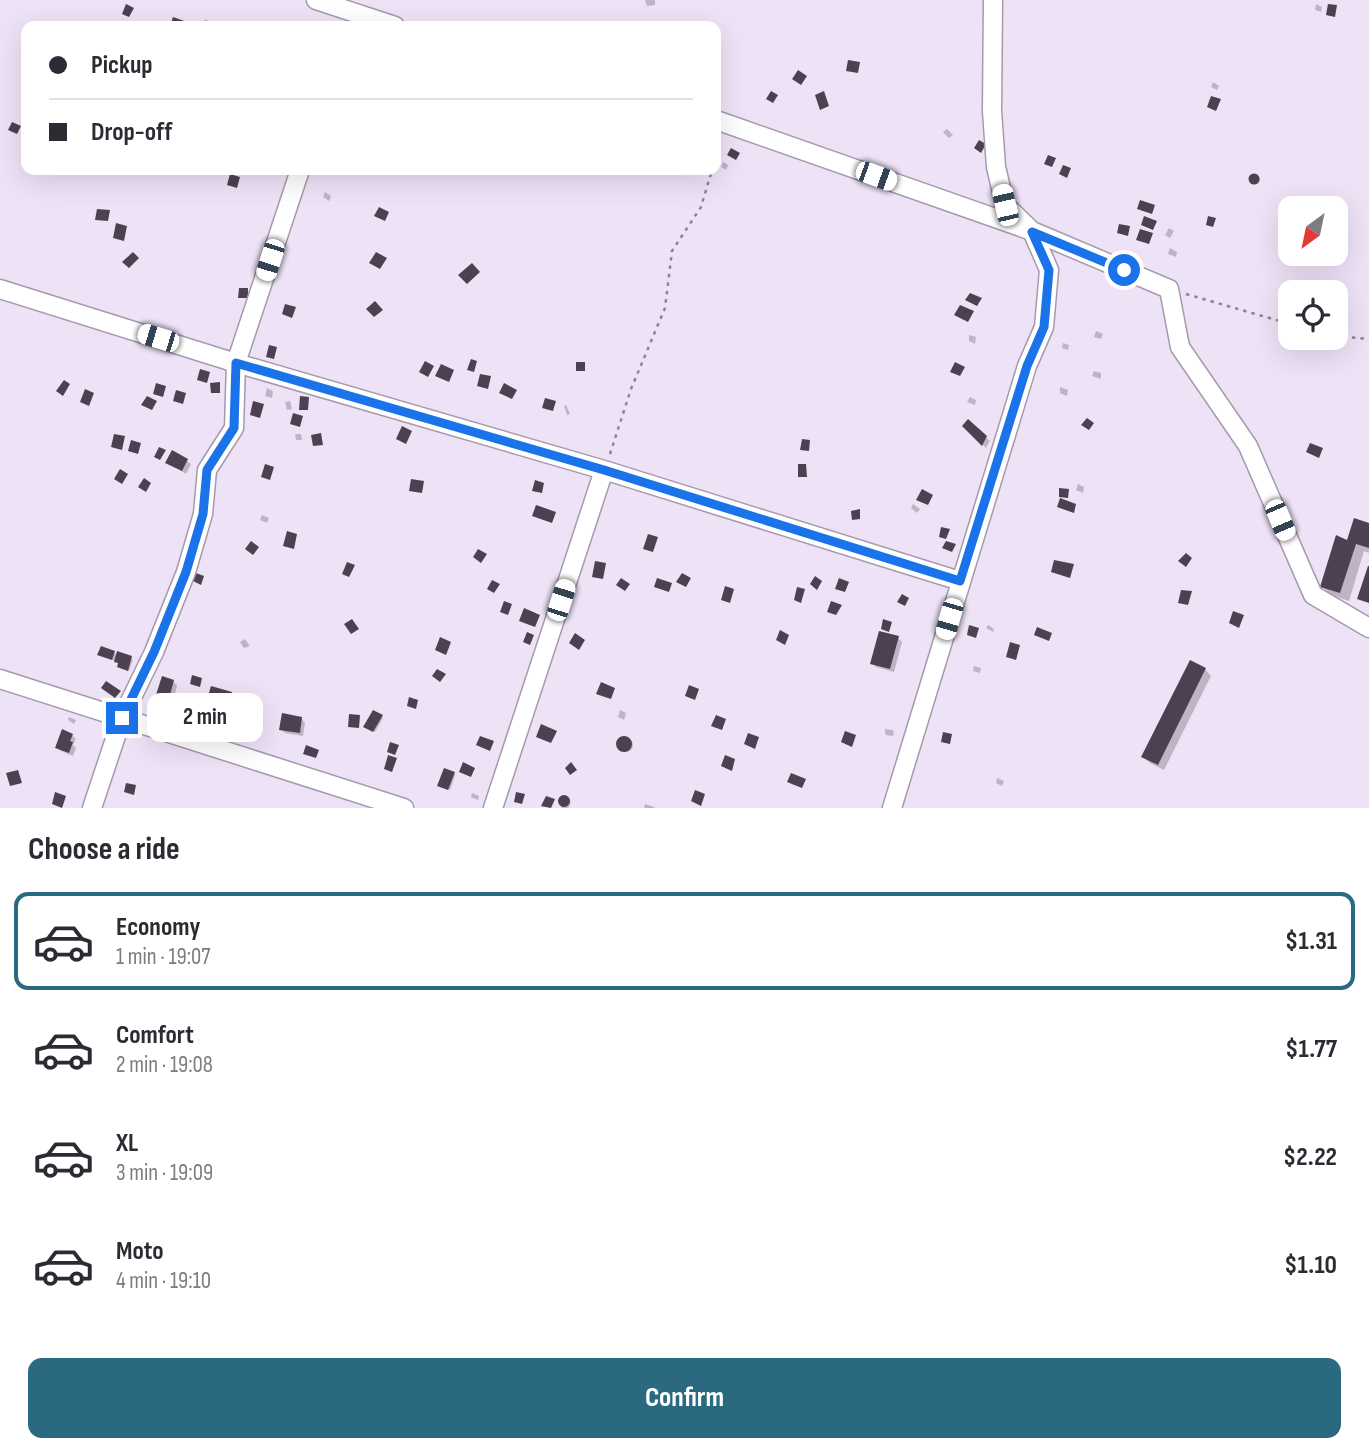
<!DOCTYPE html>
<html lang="en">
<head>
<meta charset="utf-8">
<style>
	body { margin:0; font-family:"Sofia Sans Condensed",sans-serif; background:#f7f7f7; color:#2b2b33; height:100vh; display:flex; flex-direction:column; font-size:26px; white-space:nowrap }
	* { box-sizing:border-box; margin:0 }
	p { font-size:23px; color:#7c7c81 }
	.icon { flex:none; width:38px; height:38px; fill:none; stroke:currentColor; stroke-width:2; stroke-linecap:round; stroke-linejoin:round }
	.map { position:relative; height:808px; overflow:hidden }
	.panel { display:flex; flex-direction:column; background:#fff; flex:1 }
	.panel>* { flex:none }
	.top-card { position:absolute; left:21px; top:21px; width:700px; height:154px; border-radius:14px; box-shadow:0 7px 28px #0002; display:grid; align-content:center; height:154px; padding:0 28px; background:#fff }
	.needle { width:46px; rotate:213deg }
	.controls { position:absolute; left:1278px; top:196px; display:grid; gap:14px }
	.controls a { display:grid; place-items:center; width:70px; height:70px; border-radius:14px; background:#fff; box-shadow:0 7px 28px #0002; font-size:35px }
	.end { position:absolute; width:32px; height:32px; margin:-16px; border:9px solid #1a73e8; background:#fff; box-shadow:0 0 0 4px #fff }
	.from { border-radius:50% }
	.bubble { position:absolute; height:49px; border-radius:14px; background:#fff; box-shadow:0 7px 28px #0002; font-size:23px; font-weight:700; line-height:49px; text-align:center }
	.car { position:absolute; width:21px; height:42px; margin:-21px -10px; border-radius:9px; box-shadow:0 0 5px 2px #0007; background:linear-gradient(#fff 24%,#345 0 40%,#fff 0 76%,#345 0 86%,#fff 0) }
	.top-card b { display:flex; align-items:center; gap:24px; height:66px; font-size:26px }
	.top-card b+b { border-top:2px solid #e1e1e2 }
	.top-card i { width:18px; height:18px; background:#2b2b33 }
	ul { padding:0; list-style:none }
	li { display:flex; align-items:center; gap:21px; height:98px; margin:0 14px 10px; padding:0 14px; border:4px solid transparent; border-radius:14px }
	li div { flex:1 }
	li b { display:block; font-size:26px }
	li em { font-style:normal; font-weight:700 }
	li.current { border-color:#2a697f }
	li>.icon { width:63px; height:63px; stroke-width:1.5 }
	h2 { padding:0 28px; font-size:32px; line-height:84px }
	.cta { display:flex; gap:14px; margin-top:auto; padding:14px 28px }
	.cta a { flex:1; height:80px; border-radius:14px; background:#2a697f; color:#fff; font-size:28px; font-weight:700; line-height:80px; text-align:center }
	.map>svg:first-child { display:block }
	.shadow { fill:#0003 }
	.building { fill:#4d4050 }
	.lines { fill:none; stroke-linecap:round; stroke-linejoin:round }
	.minor-casing { stroke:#a59aad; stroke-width:21 }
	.path { stroke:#8c8493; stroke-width:2.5; stroke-dasharray:3.5 5; stroke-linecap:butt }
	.minor { stroke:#fff; stroke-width:18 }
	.route { stroke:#1a73e8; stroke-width:9 }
</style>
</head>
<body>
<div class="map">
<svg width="1369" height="808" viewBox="0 0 1369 808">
	<rect width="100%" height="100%" fill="#eee2f7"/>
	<!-- shadow -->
	<path class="shadow" d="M645,0H655V5L647,6Z
		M1316,4L1322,7L1321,12L1315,10Z
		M205,19L212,23L211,26H203Z
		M1213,82L1219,86L1217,90L1211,87Z
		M24,103L26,104V112L21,109Z
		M947,129L953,135L949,138L943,132Z
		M723,162L728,165L726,170L721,167Z
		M1252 180a4 4 0 1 1 8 0a4 4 0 1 1-8 0Z
		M325,192L331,196L329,201L323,197Z
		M1169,228L1174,231L1170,238L1165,235Z
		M1170,248L1177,252L1176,257L1168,254Z
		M1096,331L1103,334L1101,339L1094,337Z
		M969,335L976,337L975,344L969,341Z
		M1063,343L1069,345L1068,350L1062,348Z
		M1094,371L1101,373V379L1092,376Z
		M1060,387L1068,390L1067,396L1060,393Z
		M267,388L273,391L272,398L265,396Z
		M970,397L976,400L975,405L967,402Z
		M290,401L292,409L287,410L285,402Z
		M566,405L570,414L567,415L564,406Z
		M968,421L990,441L986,448L965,426Z
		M295,434H301L302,440H296Z
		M187,461L191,464L186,474L167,462Z
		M1078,484L1084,487L1083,493L1076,490Z
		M913,504L920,509L917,513L911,508Z
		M262,515L269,518L267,523L260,520Z
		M1369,525V553L1364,551L1349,601L1331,595L1322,586L1348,542Z
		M988,625L994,629L993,632L986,628Z
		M898,638L902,642L894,672L876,667L872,663Z
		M245,639L250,646L244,648L240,642Z
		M114,652L117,656L133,659L129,671L120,668V664L115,661L101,656Z
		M974,666L981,668L980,673L973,671Z
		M1205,669L1211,676L1164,770L1150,763L1143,757Z
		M163,679L174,682L177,686L172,705L161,701L157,698Z
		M213,688L232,694L235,698L231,712L212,707L208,703Z
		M620,710L626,713L624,720L618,717Z
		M183,711L191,715L190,719L181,716Z
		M381,716L383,718L375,732L367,728Z
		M69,717L76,720L74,724L68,720Z
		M302,719L305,723L303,736L285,733L281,729Z
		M885,729L892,730L894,731L893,736L886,735L885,733Z
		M72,735L76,739L73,745L76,748L73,756L61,751L57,747Z
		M619 745a7 7 0 1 1 14 0a7 7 0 1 1-14 0Z
		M454,774L455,775L450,790L441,787Z
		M997,778L1004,781L1002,786L996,783Z
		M472,793L479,796L478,800L471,797Z
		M559.5 803a5.5 5.5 0 1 1 11 0a5.5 5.5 0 1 1-11 0Z
		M645,804L654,807L655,808H644Z"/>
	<!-- building -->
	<path class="building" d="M126,4L134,8L129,17L122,14Z
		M1328,4L1337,5L1335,17L1326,15Z
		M173,17L190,23L188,26H170Z
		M848,60L860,62L858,73L846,71Z
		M798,70L807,76L801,85L792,79Z
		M771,91L778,95L773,103L766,99Z
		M824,91L829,106L820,110L815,95Z
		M1211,96L1221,99L1216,111L1207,107Z
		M12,122L21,126L17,134L8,130Z
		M979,140L986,144L981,153L974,148Z
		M731,148L740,153L736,160L727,155Z
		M1048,155L1056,158L1052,167L1044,164Z
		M1063,165L1071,168L1067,178L1059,174Z
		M1248.5 179a5.5 5.5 0 1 1 11 0a5.5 5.5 0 1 1-11 0Z
		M230,174L240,177L237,188L227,185Z
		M1140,200L1155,205L1152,214L1137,209Z
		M379,207L389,212L385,221L374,216Z
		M97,209L110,210L108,221L95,220Z
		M1144,216L1157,221L1153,230L1141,225Z
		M1208,216L1216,218L1213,227L1206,225Z
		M116,223L127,226L124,241L113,238Z
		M1119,224L1130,226L1128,236L1117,233Z
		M1140,229L1153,233L1149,244L1136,240Z
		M133,252L139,258L129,268L122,262Z
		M376,252L387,258L380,269L369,263Z
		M472,263L480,272L467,284L458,275Z
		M239,288H248V298H238Z
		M970,293L982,298L977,306L965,300Z
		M375,301L383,310L374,317L366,309Z
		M285,304L296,307L292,318L282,314Z
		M960,305L974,311L968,322L954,315Z
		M269,345L277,347L274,359L266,357Z
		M471,359L477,361L474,372L467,370Z
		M425,361L434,366L428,377L419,372Z
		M576,362H585V371H576Z
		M955,362L965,367L960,376L950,372Z
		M441,364L454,370L449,382L435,376Z
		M200,369L210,372L207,383L197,380Z
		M480,374L491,376L488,389L477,386Z
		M64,380L70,384L63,396L56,391Z
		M220,382V393H211L210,383Z
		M156,383L166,386L163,397L153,394Z
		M504,383L517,390L512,399L499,393Z
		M85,389L94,393L89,406L80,402Z
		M176,390L186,393L183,404L173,401Z
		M147,396L157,401L152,410L141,405Z
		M300,396L309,397L308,410H299Z
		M545,398L556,401L553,411L542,408Z
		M253,401L264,404L260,418L250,415Z
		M293,413L303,416L300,427L290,424Z
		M1087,418L1094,423L1089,430L1081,425Z
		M968,419L987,436L982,446L962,426Z
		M402,426L412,431L406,444L396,439Z
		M321,433L323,445L313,446L311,435Z
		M114,434L125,436L122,450L111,447Z
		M802,439L810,440L809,451L800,450Z
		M131,440L141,443L138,454L128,451Z
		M1310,443L1323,448L1319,458L1306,452Z
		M159,447L166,450L160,460L154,457Z
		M172,450L188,459L182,471L165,463Z
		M265,464L274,467L270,480L261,477Z
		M798,464H806L807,477H798Z
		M120,469L128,474L122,484L114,479Z
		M144,478L151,483L146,492L138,487Z
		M411,479L424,481L422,493L409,491Z
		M535,480L544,483L542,493L532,491Z
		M1059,488L1069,489L1068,498L1059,497Z
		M922,489L933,495L928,505L916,500Z
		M1060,498L1076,504L1074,513L1057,507Z
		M536,505L556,512L552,523L532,516Z
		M860,509V519L852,520L851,511Z
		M1354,518L1369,523V548L1356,544L1340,593L1320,587L1336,535L1347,540Z
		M941,527L950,529L946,539L939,537Z
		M287,531L297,534L294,549L283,546Z
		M648,534L658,537L653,552L643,549Z
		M251,541L259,547L253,555L245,549Z
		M946,541L956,544L952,552L942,548Z
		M478,549L487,554L481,563L473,557Z
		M1186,553L1192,558L1186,567L1178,561Z
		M1054,560L1074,564L1070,578L1051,572Z
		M595,561L606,563L603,579L592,577Z
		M347,562L355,565L349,577L342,574Z
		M1368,566H1369V603L1357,599Z
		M196,573L204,576L201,585L193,581Z
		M682,573L691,578L686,587L676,582Z
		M815,576L822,581L817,590L810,584Z
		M621,578L630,584L625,591L616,585Z
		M657,578L672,583L669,592L654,587Z
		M839,578L849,582L845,592L835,589Z
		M492,580L500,584L494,593L487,589Z
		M725,586L734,589L730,603L721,600Z
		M797,587L805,589L801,603L794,600Z
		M1181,590L1192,591L1188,605L1178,603Z
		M902,594L909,598L905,606L897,602Z
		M504,601L512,604L508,615L500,612Z
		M831,601L842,605L836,615L827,612Z
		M524,608L540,615L535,627L519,621Z
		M1233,611L1244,615L1239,628L1229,623Z
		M352,619L359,629L351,634L344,624Z
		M883,619L892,622L889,632L881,629Z
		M969,625L979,628L976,638L967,635Z
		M1037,627L1052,633L1049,641L1034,635Z
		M780,630L789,635L785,645L776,640Z
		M879,631L899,636L890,669L870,664Z
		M527,632L534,635L530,645L523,642Z
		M575,633L585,640L579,650L569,643Z
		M440,637L451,642L446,655L435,650Z
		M1010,642L1020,645L1016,660L1006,657Z
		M101,646L115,651L112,660L97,655Z
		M117,651L132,656L128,671L117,667L118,663L114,662Z
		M1190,660L1206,668L1158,765L1141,757Z
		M437,669L446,674L440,682L432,676Z
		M192,675L202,678L200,687L190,684Z
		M162,676L174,680L168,702L155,698Z
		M106,681L121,691L115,698L101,688Z
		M601,682L615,688L611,699L596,694Z
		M689,685L699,689L695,700L685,696Z
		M211,686L232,692L227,710L206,703Z
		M409,697L418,700L416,709L407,706Z
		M373,710L383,715L373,732L363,727Z
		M282,713L302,717L300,733L279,730Z
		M349,714L360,715L359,728L348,727Z
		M716,715L726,719L722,730L711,726Z
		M541,724L557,731L551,743L536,737Z
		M62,729L73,734L70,741L73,742L69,753L55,748Z
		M845,731L856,735L852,747L841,742Z
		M943,732L952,734L950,744L941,742Z
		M748,733L759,737L755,749L744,744Z
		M616 744a8 8 0 1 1 16 0a8 8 0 1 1-16 0Z
		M480,736L494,741L490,751L476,745Z
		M390,742L399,745L395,755L387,752Z
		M306,745L319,750L316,758L303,754Z
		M388,755L397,758L392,772L384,769Z
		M725,755L735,759L732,771L721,766Z
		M463,762L475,768L471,777L459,772Z
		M571,762L577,770L570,775L565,768Z
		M444,768L455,772L448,790L437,786Z
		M18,770L22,783L10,786L6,773Z
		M791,773L806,779L802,788L787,782Z
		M126,783L136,785L134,795L124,792Z
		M695,790L705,794L701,806L691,801Z
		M55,792L66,796L62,808L52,804Z
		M516,792L525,794L522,804L514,802Z
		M558 801a6 6 0 1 1 12 0a6 6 0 1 1-12 0Z
		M546,796L555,799L551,808L541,806Z"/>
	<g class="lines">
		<defs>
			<path id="minor" d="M316,0L395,26
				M716,120L1032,231L1169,289L1180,347L1248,446L1313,595L1369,628
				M0,289L236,363L604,470L960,581
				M0,679L404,808
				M92,808L122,718L154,652L186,572L203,514L207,470L234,428L236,363L300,170
				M493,808L604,470
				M892,808L1027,366L1044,327L1049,270L1032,231L1005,205L996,167L992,111L993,0"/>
		</defs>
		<!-- minor casing -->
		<use href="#minor" class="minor-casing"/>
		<!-- path -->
		<path class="path" d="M716,147L717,137
			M1186,294L1290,324
			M1335,336L1369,339
			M610,454L631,389L665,308L672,251L701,207L712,170"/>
		<!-- minor -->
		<use href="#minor" class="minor"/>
	</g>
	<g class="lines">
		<!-- route -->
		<path class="route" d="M122,718L154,652L186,572L203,514L207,470L234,428L236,363L604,470L960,581L1027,366L1044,327L1049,270L1032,232L1124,270"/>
	</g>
</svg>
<div class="controls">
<a><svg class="needle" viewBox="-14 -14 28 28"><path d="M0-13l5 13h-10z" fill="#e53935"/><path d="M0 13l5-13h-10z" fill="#7c7c81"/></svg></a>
<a><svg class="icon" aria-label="locate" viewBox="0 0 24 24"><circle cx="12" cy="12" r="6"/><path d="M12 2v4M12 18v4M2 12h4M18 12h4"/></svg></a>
</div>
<i class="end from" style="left:1124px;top:270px"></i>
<i class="end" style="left:122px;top:718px"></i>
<div class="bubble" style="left:147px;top:693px;width:116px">2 min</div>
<i class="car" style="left:876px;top:176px;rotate:110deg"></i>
<i class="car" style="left:1005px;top:205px;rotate:347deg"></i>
<i class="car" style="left:270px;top:260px;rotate:198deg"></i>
<i class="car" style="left:158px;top:338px;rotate:287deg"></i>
<i class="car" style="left:1280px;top:520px;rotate:157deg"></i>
<i class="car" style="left:561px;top:600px;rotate:18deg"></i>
<i class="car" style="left:949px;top:619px;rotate:196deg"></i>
<div class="top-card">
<b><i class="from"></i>Pickup</b>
<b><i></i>Drop-off</b>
</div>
</div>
<section class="panel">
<h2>Choose a ride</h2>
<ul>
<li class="current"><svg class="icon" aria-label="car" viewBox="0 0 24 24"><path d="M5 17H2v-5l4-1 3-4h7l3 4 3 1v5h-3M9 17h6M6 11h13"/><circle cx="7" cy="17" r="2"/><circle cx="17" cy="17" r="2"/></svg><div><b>Economy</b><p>1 min · 19:07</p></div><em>$1.31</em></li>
<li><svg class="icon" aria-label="car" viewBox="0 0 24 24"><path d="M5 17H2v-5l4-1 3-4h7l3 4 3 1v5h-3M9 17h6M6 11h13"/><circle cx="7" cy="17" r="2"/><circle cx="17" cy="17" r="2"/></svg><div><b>Comfort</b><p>2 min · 19:08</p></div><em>$1.77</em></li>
<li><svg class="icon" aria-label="car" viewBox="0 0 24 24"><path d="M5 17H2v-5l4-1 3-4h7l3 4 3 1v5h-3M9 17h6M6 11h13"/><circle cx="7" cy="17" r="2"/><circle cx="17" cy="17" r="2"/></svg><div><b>XL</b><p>3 min · 19:09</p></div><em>$2.22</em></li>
<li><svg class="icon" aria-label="car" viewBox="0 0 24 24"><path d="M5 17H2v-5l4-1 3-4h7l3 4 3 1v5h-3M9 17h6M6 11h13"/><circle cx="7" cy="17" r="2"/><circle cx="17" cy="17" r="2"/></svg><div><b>Moto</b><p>4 min · 19:10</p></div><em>$1.10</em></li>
</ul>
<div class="cta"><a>Confirm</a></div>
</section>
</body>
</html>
